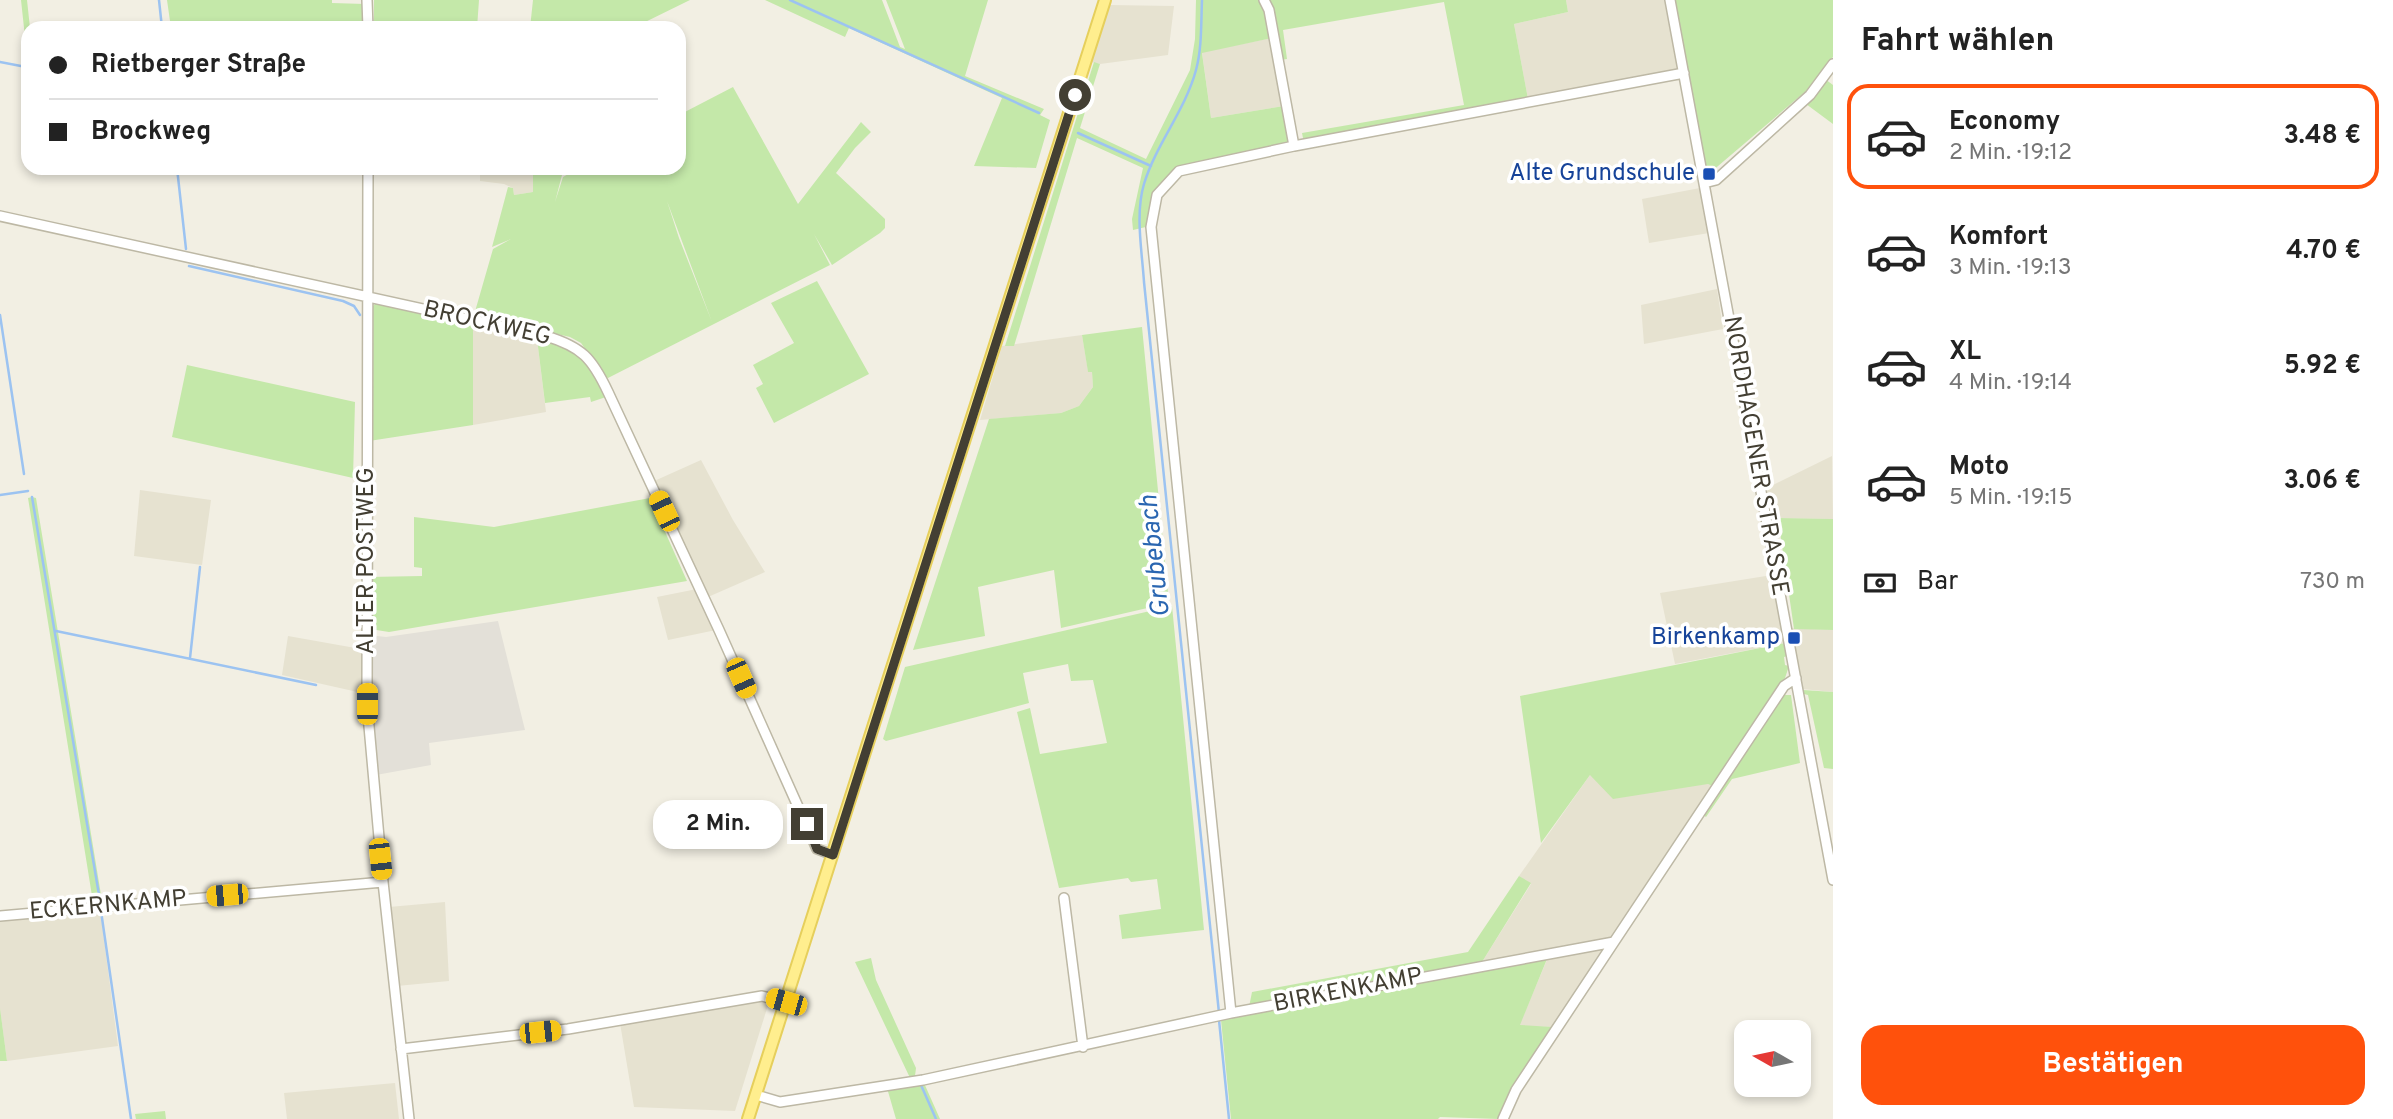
<!DOCTYPE html>
<html lang="de">
<head>
<meta charset="utf-8">
<style>
	body { margin:0; font-family:Overpass,sans-serif; background:#f6f6f6; color:#222; height:100vh; display:flex; flex-direction:column; font-size:26px; white-space:nowrap }
	* { box-sizing:border-box; margin:0 }
	p { font-size:23px; color:#767676 }
	.icon { flex:none; width:38px; height:38px; fill:none; stroke:currentColor; stroke-width:2; stroke-linecap:round; stroke-linejoin:round }
	.map { position:relative; flex:1; overflow:hidden }
	.details { display:flex; flex-direction:column; background:#fff; width:560px }
	.details>* { flex:none }
	.guide { position:absolute; left:21px; top:21px; width:665px; height:154px; border-radius:21px; box-shadow:0 4px 10px #0003; display:grid; align-content:center; height:154px; padding:0 28px; background:#fff }
	.needle { width:46px; rotate:279deg }
	.buttons { position:absolute; left:1734px; top:1020px; display:grid; gap:14px }
	.buttons a { display:grid; place-items:center; width:77px; height:77px; border-radius:14px; background:#fff; box-shadow:0 4px 10px #0003; font-size:35px }
	.end { position:absolute; width:32px; height:32px; margin:-16px; border:9px solid #433f33; background:#fff; box-shadow:0 0 0 4px #fff }
	.from { border-radius:50% }
	.bubble { position:absolute; height:49px; border-radius:21px; background:#fff; box-shadow:0 4px 10px #0003; font-size:23px; font-weight:700; line-height:49px; text-align:center }
	.car { position:absolute; width:21px; height:42px; margin:-21px -10px; border-radius:9px; box-shadow:0 0 5px 2px #0007; background:linear-gradient(#f5c518 24%,#345 0 40%,#f5c518 0 76%,#345 0 86%,#f5c518 0) }
	.guide b { display:flex; align-items:center; gap:24px; height:66px; font-size:26px }
	.guide b+b { border-top:2px solid #e0e0e0 }
	.guide i { width:18px; height:18px; background:#222 }
	ul { padding:0; list-style:none }
	li { display:flex; align-items:center; gap:21px; height:105px; margin:0 14px 10px; padding:0 14px; border:4px solid transparent; border-radius:21px }
	li div { flex:1 }
	li b { display:block; font-size:26px }
	li em { font-style:normal; font-weight:700 }
	li.on { border-color:#ff510c }
	li>.icon { width:63px; height:63px; stroke-width:1.5 }
	h2 { padding:0 28px; font-size:32px; line-height:84px }
	.pay { display:flex; align-items:center; gap:18px; height:77px; padding:0 28px; font-size:26px }
	.pay p { margin-inline-start:auto }
	.button { display:flex; gap:14px; margin-top:auto; padding:14px 28px }
	.button a { flex:1; height:80px; border-radius:21px; background:#ff510c; color:#fff; font-size:28px; font-weight:700; line-height:80px; text-align:center }
	main { display:flex; flex:1; min-height:0 }
	.map>svg:first-child { display:block }
	.residential { fill:#e6e2d0 }
	.industrial { fill:#e3e0d8 }
	.green { fill:#c4e8a9; fill-rule:evenodd }
	.lines { fill:none; stroke-linecap:round; stroke-linejoin:round }
	.stream { stroke:#9cc3f1; stroke-width:2.5 }
	.minor-casing { stroke:#bdb8a5; stroke-width:12 }
	.major-casing { stroke:#e6cf5c; stroke-width:14 }
	.minor { stroke:#fff; stroke-width:9 }
	.major { stroke:#ffee8e; stroke-width:10 }
	.route { stroke:#433f33; stroke-width:9 }
	.transit-dot { fill:#1a4fb4; stroke:#fff; stroke-width:2.5 }
	.labels { text-anchor:middle; dominant-baseline:central; stroke-width:7; stroke-linejoin:round; paint-order:stroke }
	.transit-label { font-size:24px; fill:#164399; stroke:#fff; text-anchor:end }
	.street-label { font-size:24px; fill:#433f33; stroke:#fff }
	.water-label { font-size:26px; font-style:italic; fill:#2a66b1; stroke:#fff }
</style>
</head>
<body>
<main>
<div class="map">
<svg width="1833" height="1119" viewBox="0 0 1833 1119">
	<rect width="100%" height="100%" fill="#f2efe3"/>
	<!-- residential -->
	<path class="residential" d="M1566,0H1665L1678,71L1528,99L1514,24L1568,12Z
		M1109,5L1174,6L1168,55L1100,64L1091,62Z
		M1272,38L1284,106L1211,118L1202,52Z
		M480,168H533V192L514,195L513,188L504,184L480,181Z
		M1700,188L1709,233L1649,243L1642,199Z
		M1717,289L1723,329L1644,344L1641,305Z
		M473,324L537,339L546,412L473,425Z
		M1082,335L1088,371H1092L1093,387L1079,406L1061,413L980,420L1002,346Z
		M1832,456L1833,519L1770,518L1765,489Z
		M701,460L733,520L765,572L708,597L652,482Z
		M140,490L211,500L202,565L134,556Z
		M1772,575L1785,643L1675,664L1660,593Z
		M697,589L716,630L668,640L657,597Z
		M1791,628L1833,630V692L1802,689Z
		M288,636L361,649L362,693L282,675Z
		M1590,775L1708,784L1712,786L1655,876L1611,940L1482,962L1531,884L1519,876Z
		M445,902L449,981L397,986L389,907Z
		M100,909L118,1046L7,1061L0,1008V920Z
		M1601,947L1604,953L1553,1027L1519,1026L1549,955Z
		M758,1000L769,1002L735,1111L634,1107L620,1023Z
		M395,1083L399,1119H287L284,1093Z"/>
	<!-- industrial -->
	<path class="industrial" d="M498,621L525,730L429,743L431,765L376,775L369,704L368,635L386,637Z"/>
	<!-- green -->
	<path class="green" d="M21,0H27L30,28H28V65Z
		M167,0H332V3L365,4V28H171Z
		M374,0H479L477,28H374Z
		M533,0H690L633,28H530Z
		M765,0H882L900,47L905,49L886,0H988L965,76L1044,109L1040,115L1050,120L1036,168L974,166L1002,98L849,28L845,37Z
		M1196,0H1263L1272,38L1202,53L1211,118L1284,106L1289,142L1286,146L1177,168L1155,194L1150,226L1133,230L1132,219L1143,168L1077,138L1014,346H1005L1094,62L1100,64L1080,128L1146,159L1190,70L1195,39Z
		M1266,0H1566L1568,12L1514,24L1528,99L1304,143L1302,133L1464,105L1444,2L1283,30L1287,59L1280,60Z
		M1674,0H1833V57L1806,91L1711,172H1706Z
		M1825,79L1833,85V124L1806,104Z
		M733,87L798,204L861,122L871,132L855,148L836,173L885,219V228L880,233L832,265L814,234L830,265L608,378L604,376L581,343L570,337L474,315L493,249L511,239L492,247L508,187L513,188L514,195L533,192V168H575L562,175L555,202L563,177L579,168H679V115ZM667,201L712,322L679,238Z
		M817,281L869,374L774,423L756,388L763,384L753,365L794,343L771,303Z
		M376,303L473,324V425L369,441L371,308Z
		M1142,327L1169,603L1061,628L1054,570L978,587L985,636L913,650L989,419L1061,413L1079,406L1093,387L1092,372H1088L1082,335Z
		M537,339C581,349 586,359 606,397L591,402L590,397L545,403Z
		M187,365L355,402L353,478L172,437Z
		M32,497L36,498L102,901L93,902L28,498Z
		M650,498L687,581L389,632L370,629L368,577L422,576V568L414,567V517L494,527Z
		M1778,518L1833,519V630L1794,629Z
		M1172,606L1204,930L1122,939L1119,915L1161,909L1157,879L1131,882L1128,878L1059,888L1017,712L1030,708L1040,754L1107,743L1093,680L1071,681L1068,664L1023,673L1029,703L886,741L883,739L905,667Z
		M1785,643L1787,656L1784,657L1785,665L1789,666L1785,678L1712,786L1708,784L1613,799L1590,775L1541,843L1520,696Z
		M1803,690L1833,692V769L1824,768L1808,695L1804,694Z
		M1781,695H1791L1800,763L1732,779L1706,817L1702,814Z
		M1519,876L1531,883L1482,962L1249,1007L1252,992L1468,952Z
		M871,958L876,980L916,1068L915,1076L911,1080L855,962Z
		M1547,959L1520,1025L1553,1027L1529,1061L1531,1062L1512,1091L1510,1090L1499,1119L1440,1117L1438,1119H1231L1221,1020L1386,986L1387,989Z
		M0,1008L7,1061H0Z
		M924,1083L940,1119H896L887,1088Z
		M165,1111L166,1119H136L135,1114Z"/>
	<g class="lines">
		<!-- stream -->
		<path class="stream" d="M159,0L162,28
			M790,0L1039,113
			M1202,0C1201,23 1202,48 1196,70C1185,111 1156,144 1144,184C1135,214 1142,251 1144,282L1219,1013
			M0,62L26,67
			M1078,133L1151,166
			M177,168L186,249
			M189,266L343,301L354,306L360,315
			M0,315L24,474
			M0,495L28,491
			M32,497L100,901
			M56,631L316,685
			M190,658L200,567
			M101,911L131,1119
			M1219,1020L1229,1119
			M921,1085L936,1119"/>
		<defs>
			<path id="minor" d="M367,0L368,28
				M1264,0L1269,10L1294,146
				M1670,0L1833,880
				M368,168L367,704L383,882L409,1119
				M1704,183L1716,180L1810,95L1833,64
				M0,216L546,336C582,347 592,358 608,392L719,630L817,849L833,855
				M1064,898L1083,1047
				M0,916L383,882
				M1231,1013L1151,227L1157,195L1179,171L1294,146L1684,73
				M401,1049L568,1029L762,996L786,1002
				M756,1095L780,1102L923,1080L1231,1013L1614,942L1784,686L1796,678
				M1503,1119L1516,1090L1614,942"/>
			<path id="major" d="M748,1119L1105,0"/>
		</defs>
		<!-- minor casing -->
		<use href="#minor" class="minor-casing"/>
		<!-- major casing -->
		<use href="#major" class="major-casing"/>
		<!-- minor -->
		<use href="#minor" class="minor"/>
		<!-- major -->
		<use href="#major" class="major"/>
	</g>
	<g class="lines">
		<!-- route -->
		<path class="route" d="M807,824L817,849L833,855L1075,95"/>
	</g>
	<!-- markers -->
	<g class="transit-dot">
		<rect x="1702" y="167" width="14" height="14" rx="3.5"/>
		<rect x="1787" y="631" width="14" height="14" rx="3.5"/>
	</g>
	<g class="labels">
		<!-- transit labels -->
		<g class="transit-label">
			<text x="1695" y="174">Alte Grundschule</text>
			<text x="1780" y="638">Birkenkamp</text>
		</g>
		<!-- street labels -->
		<g class="street-label">
			<text transform="translate(487 324) rotate(13)">BROCKWEG</text>
			<text transform="translate(1755 456) rotate(80)">NORDHAGENER STRASSE</text>
			<text transform="translate(367 561) rotate(-90)">ALTER POSTWEG</text>
			<text transform="translate(108 906) rotate(-5)">ECKERNKAMP</text>
			<text transform="translate(1348 991) rotate(-11)">BIRKENKAMP</text>
		</g>
		<!-- water labels -->
		<g class="water-label">
			<text transform="translate(1156 556) rotate(-96)">Grubebach</text>
		</g>
	</g>
</svg>
<div class="buttons">
<a><svg class="needle" viewBox="-14 -14 28 28"><path d="M0-13l5 13h-10z" fill="#e53935"/><path d="M0 13l5-13h-10z" fill="#767676"/></svg></a>
</div>
<i class="end from" style="left:1075px;top:95px"></i>
<i class="end" style="left:807px;top:824px"></i>
<div class="bubble" style="left:653px;top:800px;width:130px">2 Min.</div>
<i class="car" style="left:664px;top:511px;rotate:335deg"></i>
<i class="car" style="left:741px;top:678px;rotate:156deg"></i>
<i class="car" style="left:367px;top:704px;rotate:0deg"></i>
<i class="car" style="left:380px;top:859px;rotate:174deg"></i>
<i class="car" style="left:227px;top:895px;rotate:265deg"></i>
<i class="car" style="left:786px;top:1002px;rotate:286deg"></i>
<i class="car" style="left:540px;top:1032px;rotate:84deg"></i>
<div class="guide">
<b><i class="from"></i>Rietberger Straße</b>
<b><i></i>Brockweg</b>
</div>
</div>
<section class="details">
<h2>Fahrt wählen</h2>
<ul>
<li class="on"><svg class="icon" aria-label="car" viewBox="0 0 24 24"><path d="M5 17H2v-5l4-1 3-4h7l3 4 3 1v5h-3M9 17h6M6 11h13"/><circle cx="7" cy="17" r="2"/><circle cx="17" cy="17" r="2"/></svg><div><b>Economy</b><p>2 Min. · 19:12</p></div><em>3.48 €</em></li>
<li><svg class="icon" aria-label="car" viewBox="0 0 24 24"><path d="M5 17H2v-5l4-1 3-4h7l3 4 3 1v5h-3M9 17h6M6 11h13"/><circle cx="7" cy="17" r="2"/><circle cx="17" cy="17" r="2"/></svg><div><b>Komfort</b><p>3 Min. · 19:13</p></div><em>4.70 €</em></li>
<li><svg class="icon" aria-label="car" viewBox="0 0 24 24"><path d="M5 17H2v-5l4-1 3-4h7l3 4 3 1v5h-3M9 17h6M6 11h13"/><circle cx="7" cy="17" r="2"/><circle cx="17" cy="17" r="2"/></svg><div><b>XL</b><p>4 Min. · 19:14</p></div><em>5.92 €</em></li>
<li><svg class="icon" aria-label="car" viewBox="0 0 24 24"><path d="M5 17H2v-5l4-1 3-4h7l3 4 3 1v5h-3M9 17h6M6 11h13"/><circle cx="7" cy="17" r="2"/><circle cx="17" cy="17" r="2"/></svg><div><b>Moto</b><p>5 Min. · 19:15</p></div><em>3.06 €</em></li>
</ul>
<div class="pay"><svg class="icon" aria-label="cash" viewBox="0 0 24 24"><path d="M3 7h18v10H3z"/><circle cx="12" cy="12" r="2"/></svg>Bar<p>730 m</p></div>
<div class="button"><a>Bestätigen</a></div>
</section>
</main>
</body>
</html>
